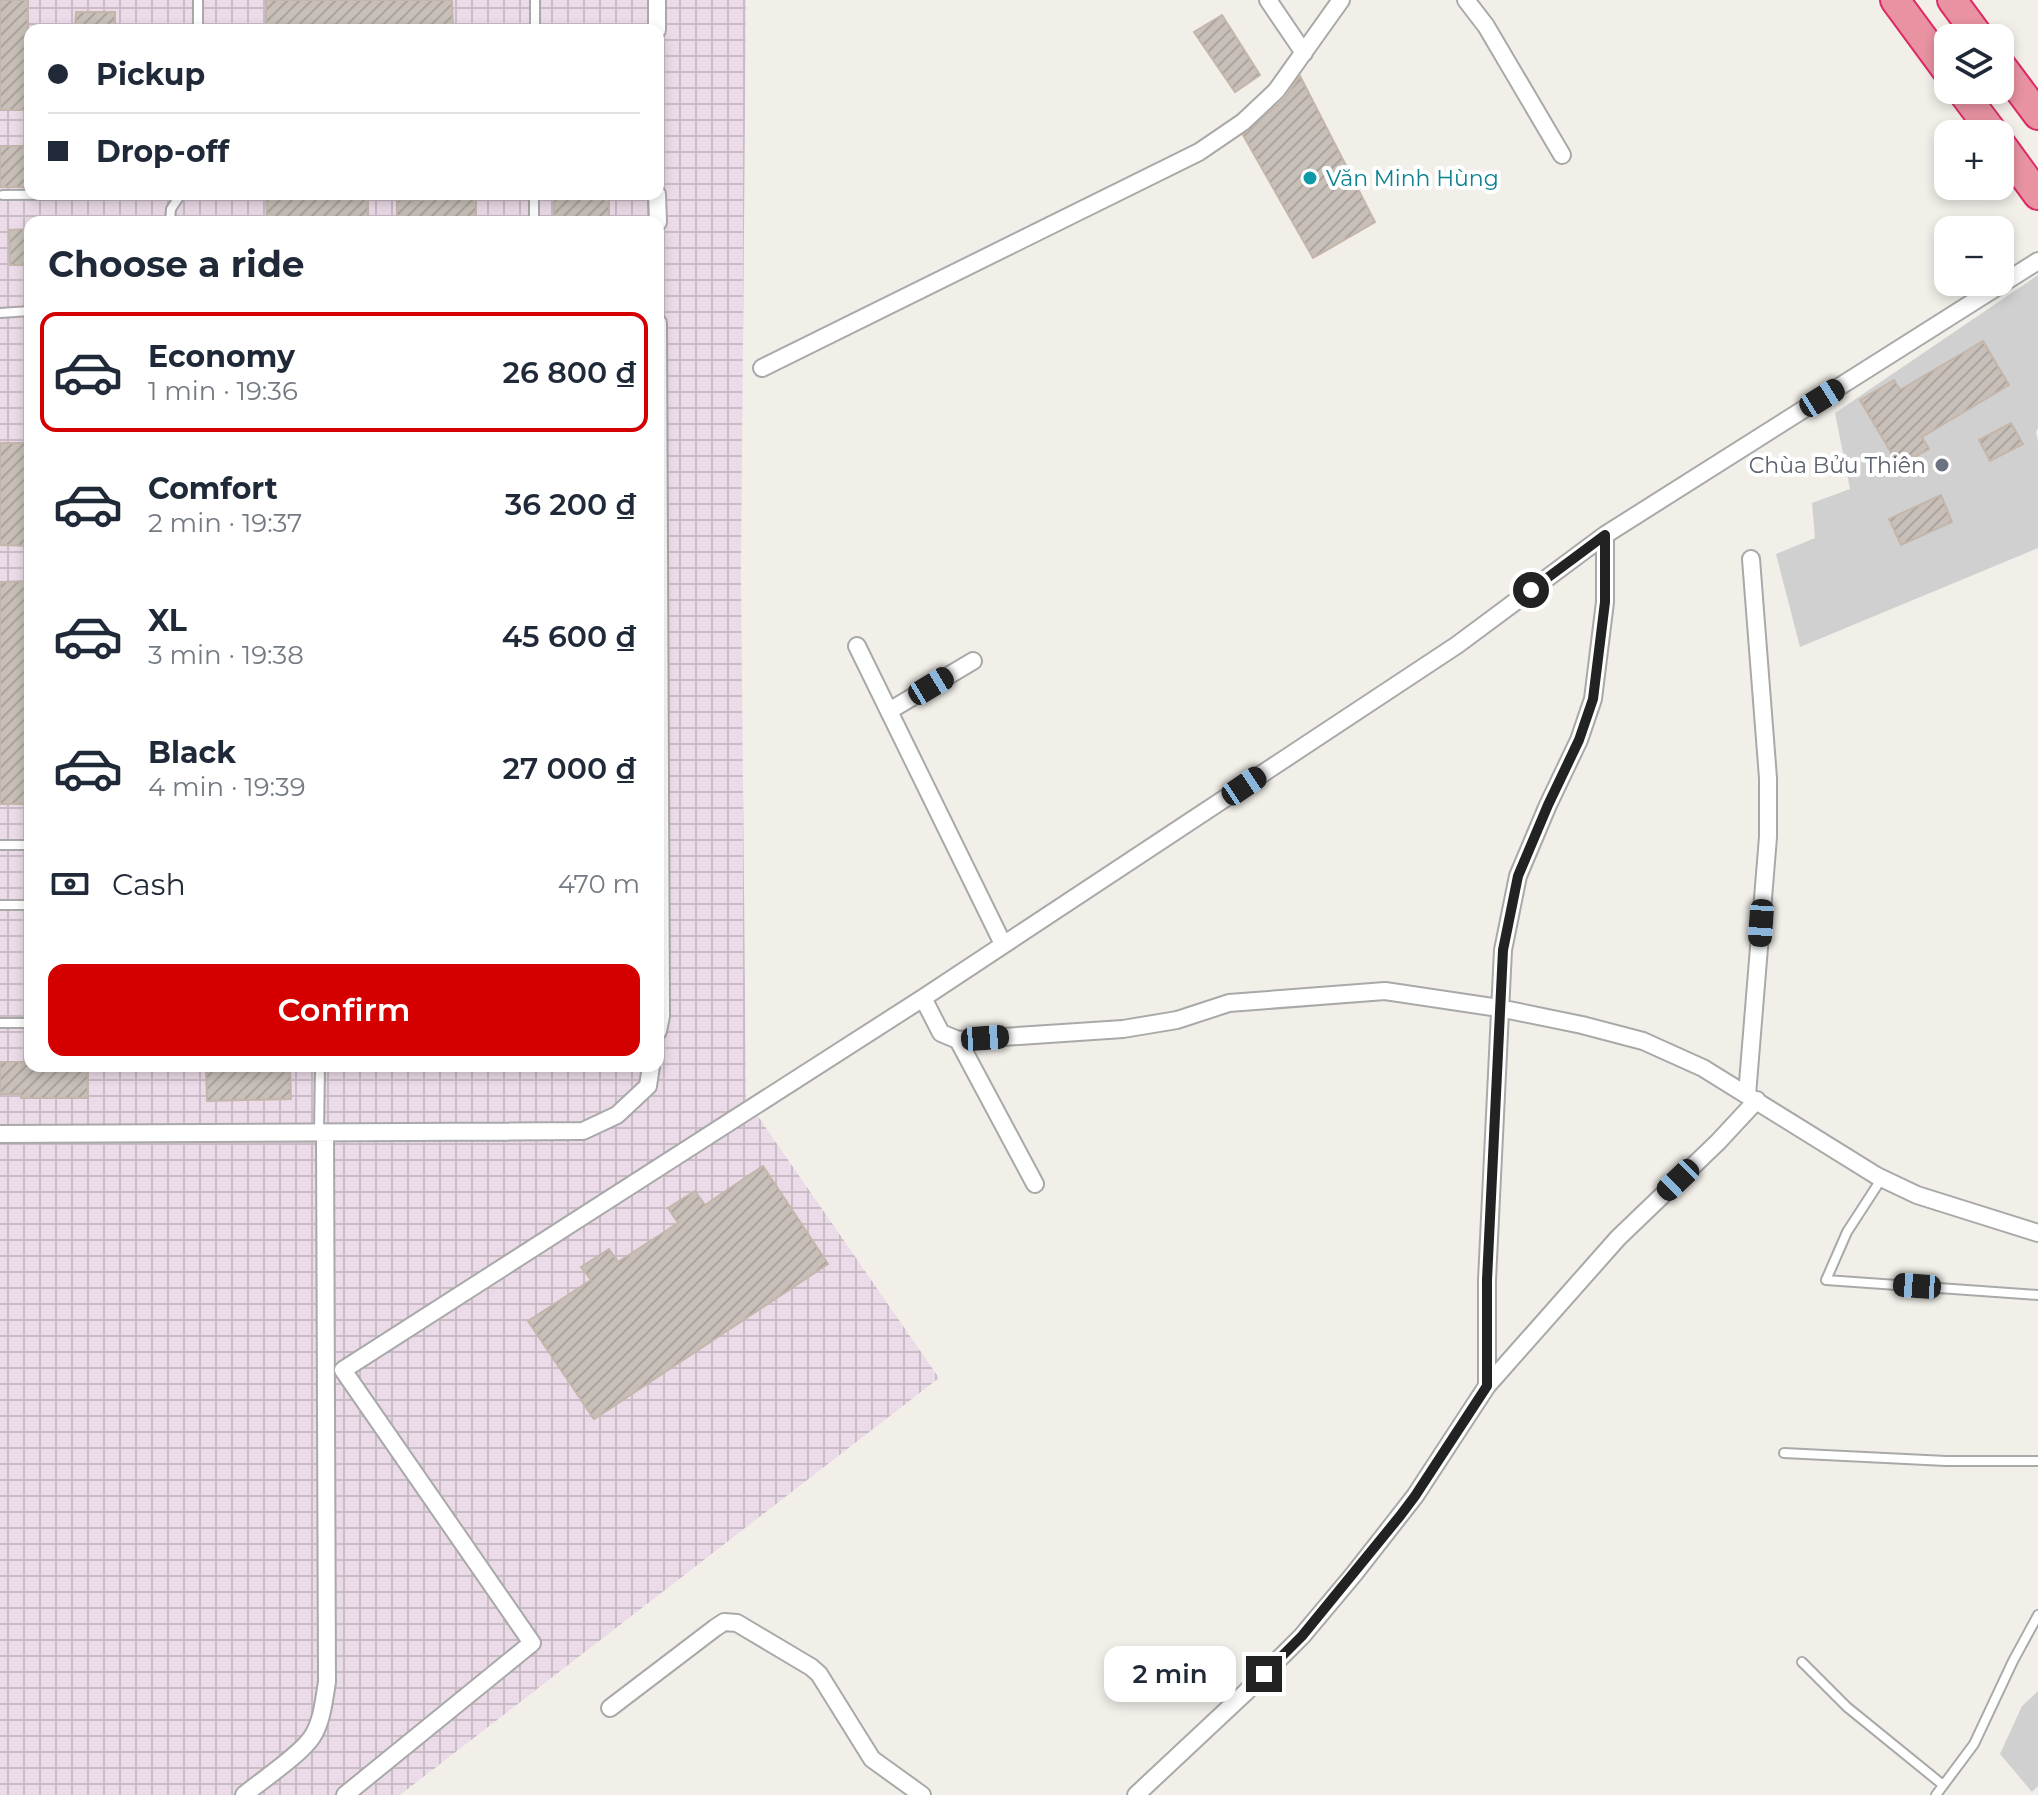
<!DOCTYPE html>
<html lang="en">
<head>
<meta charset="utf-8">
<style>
	body { margin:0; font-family:Montserrat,sans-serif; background:#f6f6f7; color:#1f2937; height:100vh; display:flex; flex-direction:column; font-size:30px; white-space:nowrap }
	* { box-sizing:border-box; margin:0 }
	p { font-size:26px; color:#747a83 }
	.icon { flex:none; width:44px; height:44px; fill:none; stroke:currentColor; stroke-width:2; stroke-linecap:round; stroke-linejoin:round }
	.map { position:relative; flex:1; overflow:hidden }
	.panel { position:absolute; left:24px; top:216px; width:640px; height:856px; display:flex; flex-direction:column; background:#fff; border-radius:16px; box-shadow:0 4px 12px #0003 }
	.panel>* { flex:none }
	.top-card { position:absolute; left:24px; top:24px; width:640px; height:176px; border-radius:16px; box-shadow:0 4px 12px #0003; display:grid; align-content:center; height:176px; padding:0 24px; background:#fff }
	.controls { position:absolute; left:1934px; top:24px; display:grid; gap:16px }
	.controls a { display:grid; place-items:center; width:80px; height:80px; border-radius:16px; background:#fff; box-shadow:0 4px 12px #0003; font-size:40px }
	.end { position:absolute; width:36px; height:36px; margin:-18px; border:10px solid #222; background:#fff; box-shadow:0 0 0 4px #fff }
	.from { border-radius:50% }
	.bubble { position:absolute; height:56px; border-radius:16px; background:#fff; box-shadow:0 4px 12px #0003; font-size:26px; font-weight:600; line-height:56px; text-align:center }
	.car { position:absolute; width:24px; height:48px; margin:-24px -12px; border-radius:10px; box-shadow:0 0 6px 2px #0007; background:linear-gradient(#222 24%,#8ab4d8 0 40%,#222 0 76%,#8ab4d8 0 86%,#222 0) }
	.top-card b { display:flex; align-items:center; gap:28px; height:76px; font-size:30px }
	.top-card b+b { border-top:2px solid #e0e1e3 }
	.top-card i { width:20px; height:20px; background:#1f2937 }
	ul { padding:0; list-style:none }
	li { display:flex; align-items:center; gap:24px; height:120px; margin:0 16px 12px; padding:0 8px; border:4px solid transparent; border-radius:16px }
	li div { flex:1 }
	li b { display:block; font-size:30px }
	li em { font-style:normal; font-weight:600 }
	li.selected { border-color:#d40000 }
	li>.icon { width:72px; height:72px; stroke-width:1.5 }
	h2 { padding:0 24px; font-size:36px; line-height:96px }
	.pay { display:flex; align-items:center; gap:20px; height:88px; padding:0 24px; font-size:30px }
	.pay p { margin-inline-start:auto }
	.primary-button { display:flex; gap:16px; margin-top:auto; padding:16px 24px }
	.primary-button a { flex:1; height:92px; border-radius:16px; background:#d40000; color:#fff; font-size:32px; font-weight:600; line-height:92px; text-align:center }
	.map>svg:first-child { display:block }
	.industrial { fill:url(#industrial-grid); fill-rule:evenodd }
	.religious { fill:#d0d0d0 }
	.building { fill:url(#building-hatch); stroke:#c4b6ab; stroke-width:2 }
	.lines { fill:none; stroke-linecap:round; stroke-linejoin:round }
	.lane-casing { stroke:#a9a9a9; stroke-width:12 }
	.street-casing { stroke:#a9a9a9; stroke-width:20 }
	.highway-casing { stroke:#dc2a67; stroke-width:32 }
	.lane { stroke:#fff; stroke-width:8 }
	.street { stroke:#fff; stroke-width:16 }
	.highway { stroke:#e892a2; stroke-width:28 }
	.route { stroke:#222; stroke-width:10 }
	.culture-dot { fill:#0f9aa8; stroke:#fff; stroke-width:3 }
	.worship-dot { fill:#6b7280; stroke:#fff; stroke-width:3 }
	.labels { text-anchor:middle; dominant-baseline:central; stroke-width:8; stroke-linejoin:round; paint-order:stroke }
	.culture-label { font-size:22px; fill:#0d838f; stroke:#fff; text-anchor:start }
	.worship-label { font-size:22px; fill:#5b616d; stroke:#fff; text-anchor:end }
</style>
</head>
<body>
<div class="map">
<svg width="2038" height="1795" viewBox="0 0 2038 1795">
	<defs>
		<pattern id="industrial-grid" width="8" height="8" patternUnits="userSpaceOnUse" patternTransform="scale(2)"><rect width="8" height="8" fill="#ebdbe8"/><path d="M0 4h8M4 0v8" fill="none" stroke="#c9bcc7"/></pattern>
		<pattern id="building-hatch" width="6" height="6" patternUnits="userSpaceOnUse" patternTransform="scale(2)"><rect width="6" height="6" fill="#c7bfb8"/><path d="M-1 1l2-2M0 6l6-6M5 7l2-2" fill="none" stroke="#aba49e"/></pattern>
	</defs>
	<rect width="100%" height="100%" fill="#f2efe9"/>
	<!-- industrial -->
	<path class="industrial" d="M0,0H746L741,572L746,1099L939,1378L400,1795H0ZM30,30H658V194H30ZM30,222H658V1066H30Z"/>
	<!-- religious -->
	<path class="religious" d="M2038,275V428L2036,432L2038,441V548L1800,647L1776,554L1815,538L1812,503L1850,489L1835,413Z
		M2038,1691V1786L2032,1792L2000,1754L2022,1706Z"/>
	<!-- building -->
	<path class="building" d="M0,0H28V110H0Z
		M266,0H452L453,30H266Z
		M76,12H115V30H75Z
		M1222,15L1260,75L1235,92L1194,32Z
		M1300,76L1375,222L1313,258L1243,135L1284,99Z
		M0,146H30V187H0Z
		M266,194H368V222H267Z
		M424,194H476V222H397V200H425Z
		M554,197H609V222H554Z
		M30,229V265H10L9,230Z
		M1983,341L2009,385L1922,437L1929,449L1899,466L1860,400L1894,380L1900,390Z
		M2011,423L2023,444L1990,461L1979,440Z
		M0,443H30V546L0,545Z
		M1941,495L1952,522L1901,545L1889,519Z
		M30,581V804H0V582Z
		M0,1062H30V1066H88V1098H21V1094H0Z
		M206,1066H290L291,1099L207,1101Z
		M763,1166L828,1264L594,1419L528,1321L591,1280L581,1267L609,1249L618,1262L678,1223L668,1208L695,1191L705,1205Z"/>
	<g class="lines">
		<defs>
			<path id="lane" d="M198,0V30
				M535,30V0
				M3,195L141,194
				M170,222L171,209L181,194
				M534,222V194
				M0,313L30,311
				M0,845H30
				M0,905H30
				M0,1023H30
				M319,1133L320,1066
				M1882,1178L1847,1232L1826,1280L2038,1295
				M1784,1453L1946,1461H2038
				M1802,1662L1847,1707L1943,1785
				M1936,1795L1974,1744L2013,1661L2038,1615"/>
			<path id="street" d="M657,0V30
				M1268,0L1304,53
				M1466,0L1486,26L1562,155
				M657,194L658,222
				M658,323L661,1016L658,1031
				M762,368L1199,152L1243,122L1276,91L1341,0
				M857,646L1003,944
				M889,711L973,661
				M923,998L941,1033L958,1040L1123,1029L1177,1020L1229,1003L1385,991L1499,1008L1582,1025L1643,1041L1703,1068L1877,1176L1917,1195L2038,1233
				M958,1040L1035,1184
				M1747,1095L1768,837V778L1751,559
				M0,1134L583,1131L617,1115L648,1086L651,1066
				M1487,1386L1618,1238L1718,1142L1757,1100
				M610,1708L715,1628L724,1622L737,1623L811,1667L819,1674L872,1759L922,1795
				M244,1795C262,1780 300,1755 312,1737C322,1722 324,1700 327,1682L325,1133
				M345,1795L532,1643L343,1370L923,998L1457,645L1605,535L2038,261
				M1136,1795L1245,1693L1302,1636L1354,1574L1415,1496L1487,1386V1280L1503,950L1518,876L1548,805L1579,740L1593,699L1605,602V535"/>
			<path id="highway" d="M1895,0L1948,72
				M1952,0L1980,38
				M2000,64L2038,115
				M1961,90L1994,134
				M2000,143L2038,195"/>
		</defs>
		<!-- lane casing -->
		<use href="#lane" class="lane-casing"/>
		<!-- street casing -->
		<use href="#street" class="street-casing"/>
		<!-- highway casing -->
		<use href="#highway" class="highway-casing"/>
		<!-- lane -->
		<use href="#lane" class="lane"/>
		<!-- street -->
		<use href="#street" class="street"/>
		<!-- highway -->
		<use href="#highway" class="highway"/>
	</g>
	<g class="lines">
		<!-- route -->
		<path class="route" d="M1264,1674L1302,1636L1400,1516L1415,1496L1487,1386V1280L1503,950L1518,876L1548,805L1579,740L1593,699L1605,602V535L1531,590"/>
	</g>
	<!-- markers -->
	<circle class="culture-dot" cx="1310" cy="178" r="8"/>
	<circle class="worship-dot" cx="1942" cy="465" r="8"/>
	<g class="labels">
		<!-- culture labels -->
		<g class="culture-label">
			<text x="1326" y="178">Văn Minh Hùng</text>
		</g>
		<!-- worship labels -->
		<g class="worship-label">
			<text x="1926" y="465">Chùa Bửu Thiên</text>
		</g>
	</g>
</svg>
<div class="controls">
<a><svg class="icon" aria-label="layers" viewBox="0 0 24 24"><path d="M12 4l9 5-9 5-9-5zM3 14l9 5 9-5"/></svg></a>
<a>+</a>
<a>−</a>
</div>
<i class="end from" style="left:1531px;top:590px"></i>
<i class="end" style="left:1264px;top:1674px"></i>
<div class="bubble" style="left:1104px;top:1646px;width:132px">2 min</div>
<i class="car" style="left:1822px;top:398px;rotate:58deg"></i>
<i class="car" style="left:931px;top:686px;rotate:59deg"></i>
<i class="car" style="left:1244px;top:786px;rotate:56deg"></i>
<i class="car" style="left:1761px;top:923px;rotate:184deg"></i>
<i class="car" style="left:985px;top:1038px;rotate:86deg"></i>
<i class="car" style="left:1678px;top:1180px;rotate:226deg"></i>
<i class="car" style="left:1917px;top:1286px;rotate:274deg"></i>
<div class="top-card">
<b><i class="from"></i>Pickup</b>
<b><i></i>Drop-off</b>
</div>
<section class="panel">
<h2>Choose a ride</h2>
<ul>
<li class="selected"><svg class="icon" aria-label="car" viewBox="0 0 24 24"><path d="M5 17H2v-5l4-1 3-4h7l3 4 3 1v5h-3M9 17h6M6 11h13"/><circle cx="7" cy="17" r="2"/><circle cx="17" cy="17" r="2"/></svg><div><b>Economy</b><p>1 min · 19:36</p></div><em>26 800 ₫</em></li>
<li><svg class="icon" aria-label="car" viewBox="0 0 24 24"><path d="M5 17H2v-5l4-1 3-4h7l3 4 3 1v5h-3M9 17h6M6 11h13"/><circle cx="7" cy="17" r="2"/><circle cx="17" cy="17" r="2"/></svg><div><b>Comfort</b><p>2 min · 19:37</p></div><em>36 200 ₫</em></li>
<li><svg class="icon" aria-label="car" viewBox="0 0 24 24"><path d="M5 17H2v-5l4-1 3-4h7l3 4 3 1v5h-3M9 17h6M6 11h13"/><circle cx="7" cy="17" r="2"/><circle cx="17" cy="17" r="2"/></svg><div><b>XL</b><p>3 min · 19:38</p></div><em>45 600 ₫</em></li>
<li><svg class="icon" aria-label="car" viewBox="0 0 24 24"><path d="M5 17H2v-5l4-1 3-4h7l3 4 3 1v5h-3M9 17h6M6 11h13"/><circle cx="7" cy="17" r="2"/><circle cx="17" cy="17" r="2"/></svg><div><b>Black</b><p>4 min · 19:39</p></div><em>27 000 ₫</em></li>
</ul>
<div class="pay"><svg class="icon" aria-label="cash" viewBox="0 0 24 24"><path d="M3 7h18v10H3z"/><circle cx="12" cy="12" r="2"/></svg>Cash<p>470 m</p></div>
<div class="primary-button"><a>Confirm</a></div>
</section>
</div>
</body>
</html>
